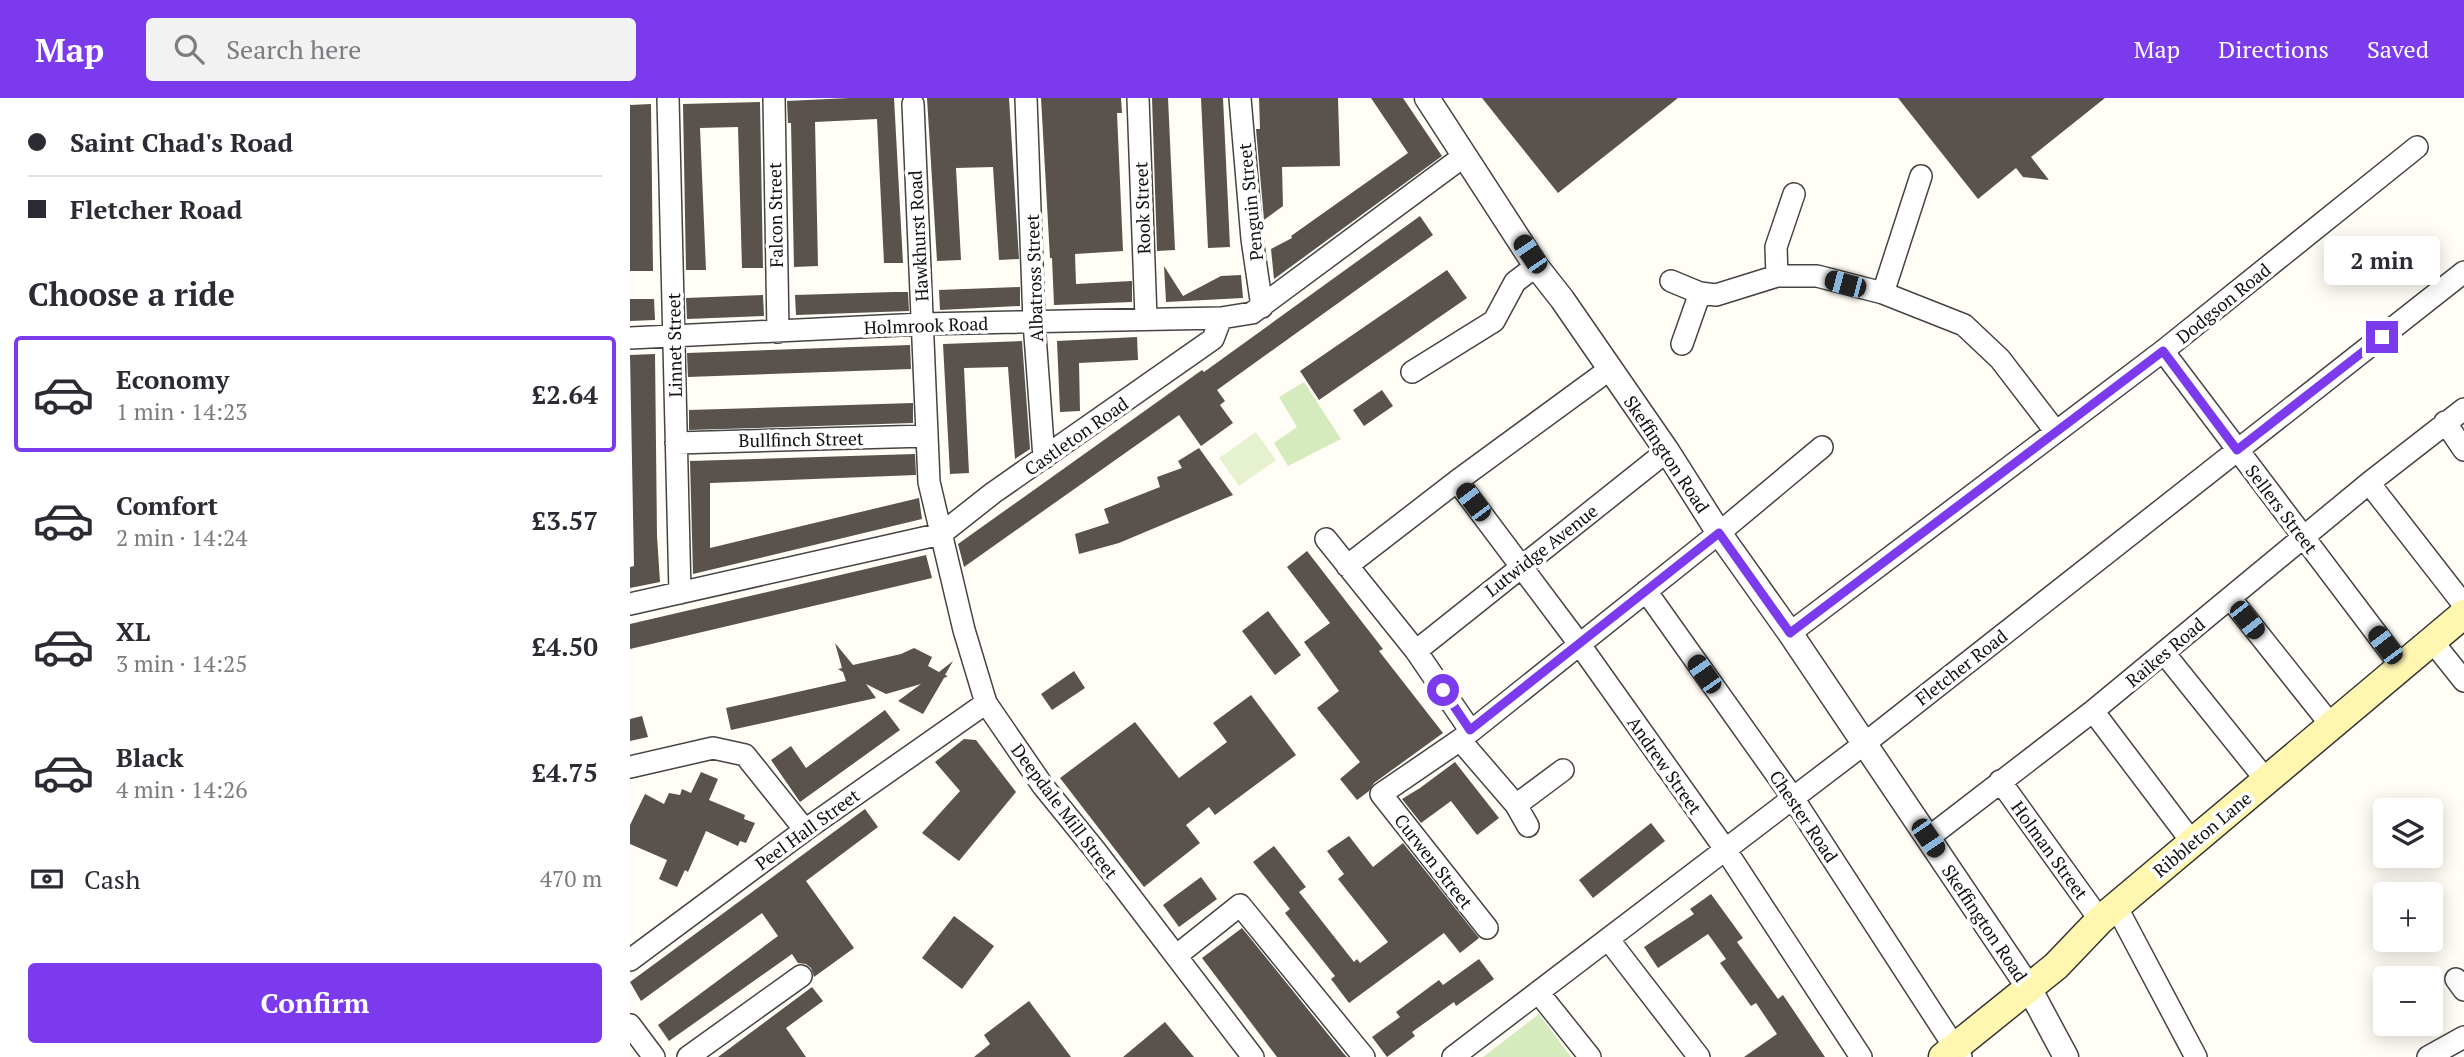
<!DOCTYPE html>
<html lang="en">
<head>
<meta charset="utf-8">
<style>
	body { margin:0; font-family:"PT Serif",serif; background:#f2f2f3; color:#2b2b33; height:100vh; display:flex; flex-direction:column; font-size:26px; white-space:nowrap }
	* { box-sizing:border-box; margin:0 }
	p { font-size:23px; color:#7c7c81 }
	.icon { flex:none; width:38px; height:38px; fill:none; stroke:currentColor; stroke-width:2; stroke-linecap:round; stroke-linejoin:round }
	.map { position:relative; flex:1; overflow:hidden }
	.drawer { display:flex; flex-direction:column; background:#fff; width:630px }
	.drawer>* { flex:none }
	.guide { display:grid; align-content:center; height:154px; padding:0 28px; background:#fff }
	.fabs { position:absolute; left:1743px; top:700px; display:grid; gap:14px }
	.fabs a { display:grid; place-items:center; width:70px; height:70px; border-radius:7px; background:#fff; box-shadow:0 4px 18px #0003; font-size:35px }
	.end { position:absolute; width:32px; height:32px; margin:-16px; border:9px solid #7c3aed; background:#fff; box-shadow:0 0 0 4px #fff }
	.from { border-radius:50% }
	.bubble { position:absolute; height:49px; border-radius:7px; background:#fff; box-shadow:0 4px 18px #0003; font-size:23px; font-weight:700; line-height:49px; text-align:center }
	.car { position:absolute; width:21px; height:42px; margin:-21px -10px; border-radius:9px; box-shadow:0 0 5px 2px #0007; background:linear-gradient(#222 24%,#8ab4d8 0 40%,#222 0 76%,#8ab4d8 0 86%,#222 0) }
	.guide b { display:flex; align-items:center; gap:24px; height:66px; font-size:26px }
	.guide b+b { border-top:2px solid #e1e1e2 }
	.guide i { width:18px; height:18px; background:#2b2b33 }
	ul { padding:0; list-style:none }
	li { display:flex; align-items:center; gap:21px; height:116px; margin:0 14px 10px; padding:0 14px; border:4px solid transparent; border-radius:7px }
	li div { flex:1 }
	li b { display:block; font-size:26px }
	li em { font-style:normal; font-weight:700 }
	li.active { border-color:#7c3aed }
	li>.icon { width:63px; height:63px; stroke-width:1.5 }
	h2 { padding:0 28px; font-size:32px; line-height:84px }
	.pay { display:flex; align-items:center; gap:18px; height:77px; padding:0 28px; font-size:26px }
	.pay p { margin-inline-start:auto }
	.action { display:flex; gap:14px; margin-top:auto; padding:14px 28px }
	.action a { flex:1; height:80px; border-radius:7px; background:#7c3aed; color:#fff; font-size:28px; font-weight:700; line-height:80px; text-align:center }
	header { display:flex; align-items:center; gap:42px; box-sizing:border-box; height:98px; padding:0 35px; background:#7c3aed; color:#fff }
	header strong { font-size:33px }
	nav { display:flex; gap:38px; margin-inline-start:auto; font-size:24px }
	.search { width:490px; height:63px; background:#f2f2f3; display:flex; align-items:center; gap:18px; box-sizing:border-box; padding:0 24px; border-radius:7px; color:#7c7c81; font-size:26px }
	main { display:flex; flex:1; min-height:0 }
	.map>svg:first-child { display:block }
	.green { fill:#d5ebbd }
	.pitch { fill:#e6f2cf }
	.building { fill:#5a524d }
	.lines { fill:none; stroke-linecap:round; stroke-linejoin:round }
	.minor-casing { stroke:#444; stroke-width:24 }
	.tertiary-casing { stroke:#444; stroke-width:27 }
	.secondary-casing { stroke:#333; stroke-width:31 }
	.minor { stroke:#fff; stroke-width:21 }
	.tertiary { stroke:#fff; stroke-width:24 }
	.secondary { stroke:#fff6b0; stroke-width:28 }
	.route { stroke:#7c3aed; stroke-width:9 }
	.labels { text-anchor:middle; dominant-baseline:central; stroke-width:7; stroke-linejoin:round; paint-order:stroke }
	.street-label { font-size:18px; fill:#111; stroke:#fff }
</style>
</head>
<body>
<header>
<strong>Map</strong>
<div class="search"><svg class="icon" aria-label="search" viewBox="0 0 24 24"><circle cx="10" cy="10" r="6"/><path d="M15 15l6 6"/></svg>Search here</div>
<nav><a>Map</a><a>Directions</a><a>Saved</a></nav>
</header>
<main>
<section class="drawer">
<div class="guide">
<b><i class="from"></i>Saint Chad's Road</b>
<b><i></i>Fletcher Road</b>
</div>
<h2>Choose a ride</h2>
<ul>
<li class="active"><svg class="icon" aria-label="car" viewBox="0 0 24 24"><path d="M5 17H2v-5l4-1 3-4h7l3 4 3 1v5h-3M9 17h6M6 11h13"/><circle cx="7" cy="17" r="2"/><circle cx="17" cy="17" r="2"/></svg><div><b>Economy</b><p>1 min · 14:23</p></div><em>£2.64</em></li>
<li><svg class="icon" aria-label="car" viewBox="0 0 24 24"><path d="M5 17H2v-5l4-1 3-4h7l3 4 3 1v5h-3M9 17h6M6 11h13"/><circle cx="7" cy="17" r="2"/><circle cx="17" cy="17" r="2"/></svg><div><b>Comfort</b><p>2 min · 14:24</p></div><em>£3.57</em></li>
<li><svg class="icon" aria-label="car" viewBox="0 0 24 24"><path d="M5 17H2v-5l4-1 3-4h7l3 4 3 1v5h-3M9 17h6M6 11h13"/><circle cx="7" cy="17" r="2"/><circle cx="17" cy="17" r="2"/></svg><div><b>XL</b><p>3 min · 14:25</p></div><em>£4.50</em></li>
<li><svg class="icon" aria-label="car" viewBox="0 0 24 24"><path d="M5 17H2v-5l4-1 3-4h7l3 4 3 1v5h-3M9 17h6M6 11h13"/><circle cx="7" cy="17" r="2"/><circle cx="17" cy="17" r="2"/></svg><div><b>Black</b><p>4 min · 14:26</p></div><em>£4.75</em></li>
</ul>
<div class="pay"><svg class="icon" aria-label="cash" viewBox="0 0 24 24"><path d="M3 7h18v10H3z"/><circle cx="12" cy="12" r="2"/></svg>Cash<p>470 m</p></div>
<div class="action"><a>Confirm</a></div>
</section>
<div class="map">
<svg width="1834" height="959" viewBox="0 0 1834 959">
	<rect width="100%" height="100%" fill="#fffdf5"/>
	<!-- green -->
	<path class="green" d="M674,284L711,341L658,368L644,345L667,329L649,299Z
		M909,916L941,959H853Z"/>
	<!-- pitch -->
	<path class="pitch" d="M626,334L646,362L609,388L589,360Z"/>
	<!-- building -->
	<path class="building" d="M219,0H264L273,165H254L247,21L185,24L188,168L164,169L161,25H158L157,3Z
		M297,0H379L389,161L369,162L363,69L326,70L331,162L307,163Z
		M411,0H491L492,15H487L493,153L445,156L446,186L502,183V204L424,207L422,160H420Z
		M522,0H538L545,152L527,153Z
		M571,0H593L600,149L578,150Z
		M629,0H708L710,68L652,69L653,108L634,122L626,31H630Z
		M741,0H773L812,58L644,181L641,151L662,140L661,138L778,55Z
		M852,0H1048L928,95Z
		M1268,0H1475L1401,59L1419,82L1393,79L1386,70L1348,101Z
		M130,4L133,170H112L108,29L70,30L76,172H56L53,6Z
		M21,6L23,173H0V7Z
		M790,118L803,137L587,292L595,303L590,307L603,325L571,348L549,317L334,469L328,446L572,272L574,274Z
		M534,168L553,198L591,178L611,177L613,200L536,204Z
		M817,172L837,200L689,302L670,273Z
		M390,189V208L310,212L309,192Z
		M264,194H278L279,213L166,217L165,197Z
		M133,197L134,218L57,221L56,200Z
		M0,201H24L25,222L0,223Z
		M507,239L508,262L449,265L450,313L430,314L427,243Z
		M392,243L400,351L385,361L378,269L334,270L339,375L320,376L313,246Z
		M280,247L281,271L58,279L57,255Z
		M25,256L27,438L30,484L0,490V469L4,468L0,257Z
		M752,292L763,308L734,328L723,312Z
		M283,305V325L59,332V312Z
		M569,350L603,397L489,445L449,456L445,436L479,425L474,411L530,389L527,379L552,370L548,363Z
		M285,356L286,377L80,385V450L289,400L292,421L63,476L60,363Z
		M677,453L753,551L749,553L813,635L744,685L739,693L727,702L710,681L730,664L687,610L709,593L674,544L700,525L657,469Z
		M296,457L302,480L0,551V526Z
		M638,513L671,557L645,577L612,533Z
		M205,545L223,567L271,556L284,550L302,559L298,568L309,574L323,563L315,577L318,578L314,580L293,616L268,603L291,586L256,596L236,586L246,600L101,632L96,610L216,583L213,574L208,571L212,570Z
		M444,573L455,590L422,612L411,596Z
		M621,597L666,657L585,717L579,709L556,727L570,745L514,789L430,680L505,624L549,680L597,644L583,625Z
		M255,612L270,632L170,704L141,662L161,648L176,670Z
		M12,618L18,639L0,643V621Z
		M334,641L346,642L386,694L329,763L292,735L330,693L305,664Z
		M825,664L869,720L847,737L821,703L791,725L772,701L790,690Z
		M71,674L88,681L79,702L115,717L114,721L125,725L116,745L110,743L108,748L76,733L58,774L55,772L47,789L29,781L37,762L0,746V727L15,696L34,706L39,695L50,697L52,691L61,695Z
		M235,711L248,729L176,783L224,850L184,879L181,870L176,866L168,865L162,856L39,943L28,927L148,838L132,815L11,903L0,884Z
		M1021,725L1035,743L963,800L949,782Z
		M719,738L743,769L773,745L849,840L830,855L814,835L719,905L701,881L705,878L655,815L660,811L623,764L644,748L676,789L669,794L724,864L727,861L730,865L758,844L708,781L714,776L697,753Z
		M571,779L587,801L549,829L533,807Z
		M1081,796L1113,840L1107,844L1148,901L1153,897L1195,959H1114L1147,936L1126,905L1121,908L1090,865L1096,861L1078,836L1028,870L1014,849L1064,816L1060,811Z
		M324,818L364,848L332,891L292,860Z
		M612,830L714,956L717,959H647L572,860Z
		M849,861L864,881L826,908L824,904L782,934L785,938L757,959L742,939L770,919L766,914L809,882L813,887Z
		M182,889L193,903L156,930L176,959H88Z
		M399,903L441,959H344L360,946L354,937Z
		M535,924L564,959H493Z"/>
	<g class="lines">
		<defs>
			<path id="minor" d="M38,0L50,495
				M144,0L148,234
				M396,0L404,224L414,360
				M508,0L516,220
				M610,0L622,141L632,209
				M283,6L299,384L334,532L356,605L413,688L465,752L623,959
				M1147,178L1146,149L1164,96
				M1041,183L1070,195L1086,197L1147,178H1187L1253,195L1334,227L1370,261L1426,334
				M1253,195L1291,78
				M0,240L292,226L591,220
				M1052,246L1070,195
				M1533,253L1771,568
				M782,274L864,223L885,184L906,168
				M1815,324L1834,352
				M46,345L297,338
				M827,383L950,547L1095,751L1231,959
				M1739,385L1834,507
				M696,441L786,553L840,632
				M717,468L827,383L980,271
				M1016,493L1163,700L1331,959
				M1600,500L1701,627
				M0,506L311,436L363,395L583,241L591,220L622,215L834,58
				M1160,535L1533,253L1787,49
				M1802,543L1834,583
				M786,553L1037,353
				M1534,555L1636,682
				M1463,613L1562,744
				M830,642L886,707L933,672
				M0,669L83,650L115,657L175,732
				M1370,683L1470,822
				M886,707L898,728
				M1298,740L1463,613L1739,385L1834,311
				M1486,808L1566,959
				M857,830L751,696L830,642L1089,435L1192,349
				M978,841L1069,959
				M546,858L610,807L734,959
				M0,862L175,732L356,605
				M1826,881L1834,892
				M908,894L960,959
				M0,927L24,959
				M58,959L171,878
				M823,959L1234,646L1834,174
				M1798,959L1834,939"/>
			<path id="tertiary" d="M797,0L906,168L932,201L1037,353L1089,435L1160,535L1399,890L1436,959"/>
			<path id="secondary" d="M1313,959L1426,868L1470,822L1834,516"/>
		</defs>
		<!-- minor casing -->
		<use href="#minor" class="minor-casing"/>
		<!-- tertiary casing -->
		<use href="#tertiary" class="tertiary-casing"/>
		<!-- secondary casing -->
		<use href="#secondary" class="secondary-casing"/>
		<!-- minor -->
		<use href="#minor" class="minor"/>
		<!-- tertiary -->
		<use href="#tertiary" class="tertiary"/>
		<!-- secondary -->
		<use href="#secondary" class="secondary"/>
	</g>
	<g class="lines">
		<!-- route -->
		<path class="route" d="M813,592L840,632L1089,435L1160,535L1533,253L1607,352L1752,239"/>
	</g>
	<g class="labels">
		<!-- street labels -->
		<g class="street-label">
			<text transform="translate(620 104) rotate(-96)">Penguin Street</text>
			<text transform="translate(512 110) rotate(-92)">Rook Street</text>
			<text transform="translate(145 117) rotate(-91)">Falcon Street</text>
			<text transform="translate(288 138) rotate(-93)">Hawkhurst Road</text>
			<text transform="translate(404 180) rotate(-92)">Albatross Street</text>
			<text transform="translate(1593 205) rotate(-39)">Dodgson Road</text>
			<text transform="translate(296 227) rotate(-2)">Holmrook Road</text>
			<text transform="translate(44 247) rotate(-91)">Linnet Street</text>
			<text transform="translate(446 338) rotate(-35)">Castleton Road</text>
			<text transform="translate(171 341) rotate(-1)">Bullfinch Street</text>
			<text transform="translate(1037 356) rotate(56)">Skeffington Road</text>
			<text transform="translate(1652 411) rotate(53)">Sellers Street</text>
			<text transform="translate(911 452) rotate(-38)">Lutwidge Avenue</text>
			<text transform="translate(1535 554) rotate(-40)">Raikes Road</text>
			<text transform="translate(1331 569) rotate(-38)">Fletcher Road</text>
			<text transform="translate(1035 667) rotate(55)">Andrew Street</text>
			<text transform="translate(435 713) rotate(53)">Deepdale Mill Street</text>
			<text transform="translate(1174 718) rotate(56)">Chester Road</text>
			<text transform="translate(177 731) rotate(-36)">Peel Hall Street</text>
			<text transform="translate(1572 736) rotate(-40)">Ribbleton Lane</text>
			<text transform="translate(1420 752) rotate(54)">Holman Street</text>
			<text transform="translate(804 763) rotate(52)">Curwen Street</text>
			<text transform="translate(1355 825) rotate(56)">Skeffington Road</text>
		</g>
	</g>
</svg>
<div class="fabs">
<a><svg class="icon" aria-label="layers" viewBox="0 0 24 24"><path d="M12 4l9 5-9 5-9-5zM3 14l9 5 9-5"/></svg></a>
<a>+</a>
<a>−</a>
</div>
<i class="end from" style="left:813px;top:592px"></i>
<i class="end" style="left:1752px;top:239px"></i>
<div class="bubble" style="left:1694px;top:138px;width:116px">2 min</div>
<i class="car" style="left:900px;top:156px;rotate:326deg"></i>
<i class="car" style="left:1215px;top:186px;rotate:285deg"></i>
<i class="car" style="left:843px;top:404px;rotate:323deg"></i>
<i class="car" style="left:1617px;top:522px;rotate:142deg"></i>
<i class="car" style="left:1755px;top:547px;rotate:323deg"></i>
<i class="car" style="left:1074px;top:576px;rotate:325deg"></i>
<i class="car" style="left:1298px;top:740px;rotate:146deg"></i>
</div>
</main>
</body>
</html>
